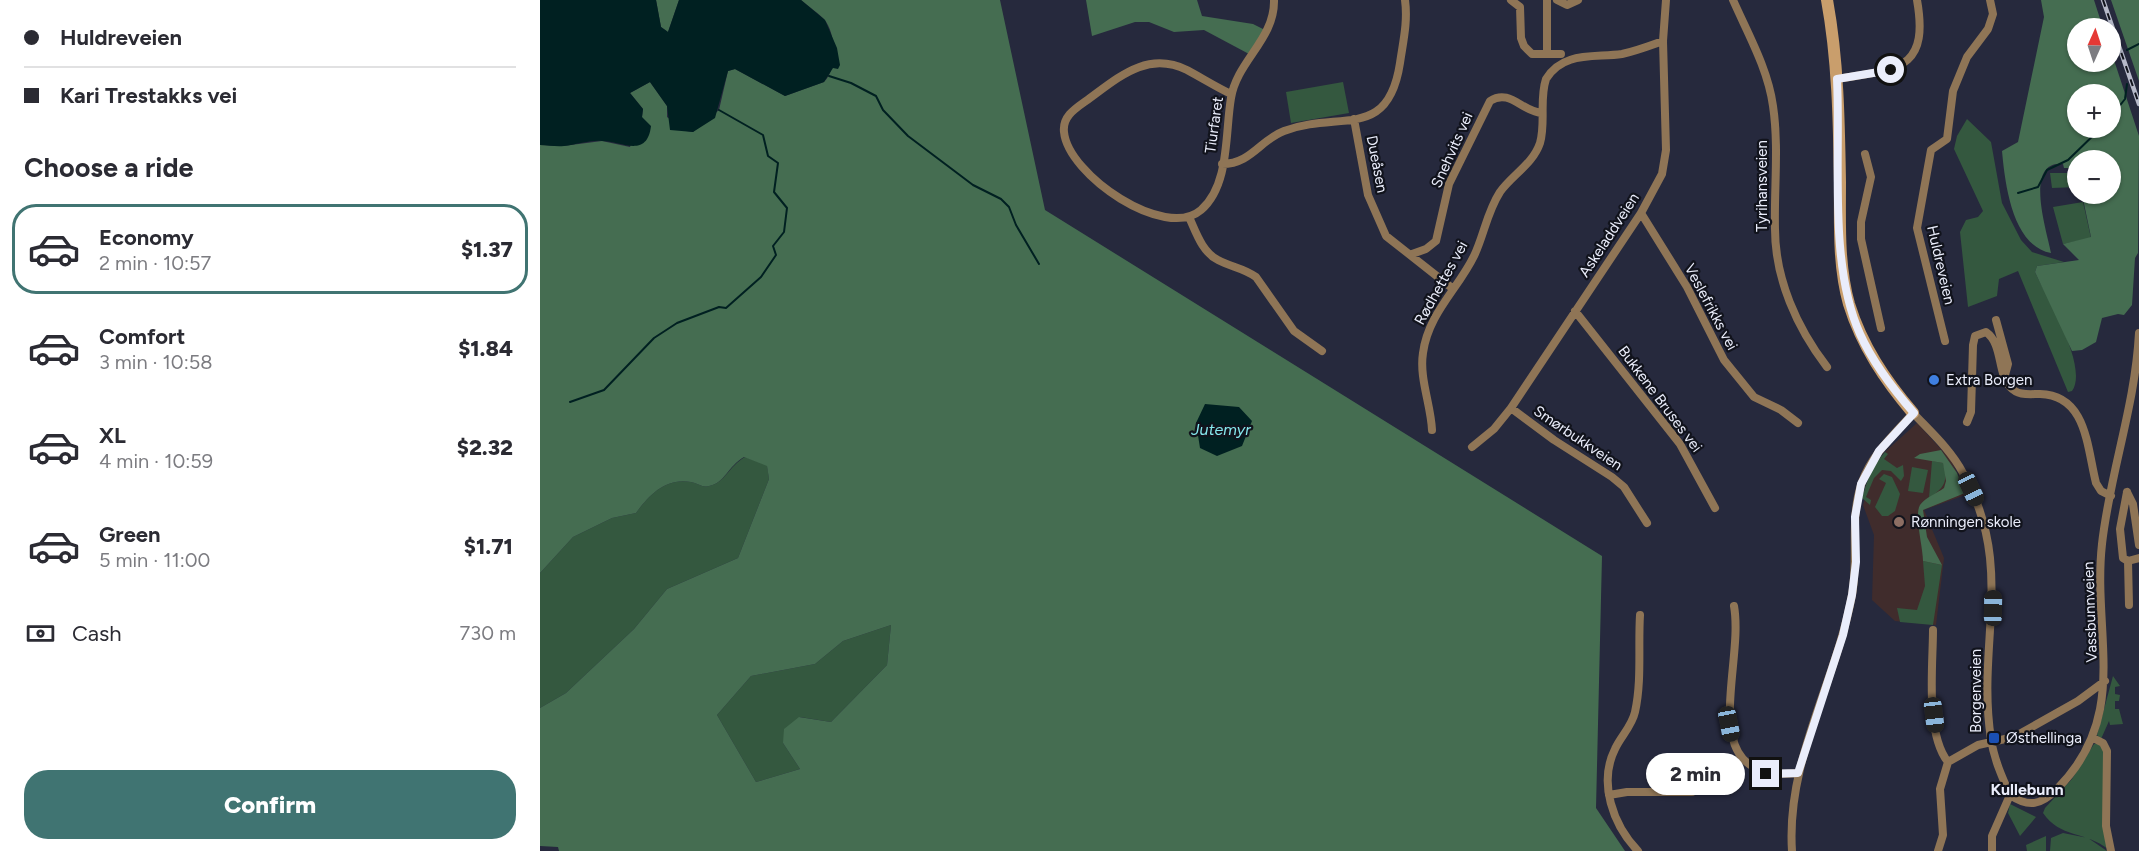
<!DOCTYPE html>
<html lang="en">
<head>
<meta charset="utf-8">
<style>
	body { margin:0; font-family:Figtree,sans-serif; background:#f7f7f7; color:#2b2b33; height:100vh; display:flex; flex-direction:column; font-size:22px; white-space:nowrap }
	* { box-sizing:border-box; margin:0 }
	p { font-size:20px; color:#7c7c81 }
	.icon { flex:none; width:33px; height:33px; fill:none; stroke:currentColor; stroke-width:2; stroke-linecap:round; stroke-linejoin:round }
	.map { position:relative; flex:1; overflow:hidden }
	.details { display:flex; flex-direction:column; background:#fff; width:540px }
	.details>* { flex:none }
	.top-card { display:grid; align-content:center; height:132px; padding:0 24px; background:#fff }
	.needle { width:39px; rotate:3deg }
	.controls { position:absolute; left:1527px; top:18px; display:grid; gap:12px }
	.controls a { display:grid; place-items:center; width:54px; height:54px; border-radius:50%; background:#fff; box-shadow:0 2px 4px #0004; font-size:30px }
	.end { position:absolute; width:27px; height:27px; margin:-14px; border:8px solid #eaedfb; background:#111; box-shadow:0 0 0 3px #111 }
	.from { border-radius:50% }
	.bubble { position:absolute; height:42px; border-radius:21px; background:#fff; box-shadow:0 2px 4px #0004; font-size:20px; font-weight:800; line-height:42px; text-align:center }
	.car { position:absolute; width:18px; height:36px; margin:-18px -9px; border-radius:8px; box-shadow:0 0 4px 2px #0007; background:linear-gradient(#222 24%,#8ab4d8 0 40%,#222 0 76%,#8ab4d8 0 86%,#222 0) }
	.top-card b { display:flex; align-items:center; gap:21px; height:57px; font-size:22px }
	.top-card b+b { border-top:2px solid #e1e1e2 }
	.top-card i { width:15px; height:15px; background:#2b2b33 }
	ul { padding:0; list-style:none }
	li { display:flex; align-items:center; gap:18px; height:90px; margin:0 12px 9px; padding:0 12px; border:3px solid transparent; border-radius:24px }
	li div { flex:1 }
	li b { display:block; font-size:22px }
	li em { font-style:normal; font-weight:800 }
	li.current { border-color:#407472 }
	li>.icon { width:54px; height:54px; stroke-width:1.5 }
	h2 { padding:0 24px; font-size:27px; line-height:72px }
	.pay { display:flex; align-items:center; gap:15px; height:66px; padding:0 24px; font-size:22px }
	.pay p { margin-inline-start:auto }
	.primary-button { display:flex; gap:12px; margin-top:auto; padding:12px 24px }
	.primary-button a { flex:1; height:69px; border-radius:24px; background:#407472; color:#fff; font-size:24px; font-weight:800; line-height:69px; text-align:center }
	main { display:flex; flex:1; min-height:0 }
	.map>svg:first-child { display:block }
	.education { fill:#402c2c }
	.green { fill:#34583f }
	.forest { fill:#456d51; fill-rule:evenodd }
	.water { fill:#002021 }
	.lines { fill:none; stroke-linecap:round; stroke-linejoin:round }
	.stream { stroke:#002021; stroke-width:2 }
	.street { stroke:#8f7556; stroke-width:8 }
	.secondary { stroke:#c99e6c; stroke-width:12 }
	.rail-casing { stroke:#b6b9c9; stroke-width:4.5 }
	.rail { stroke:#11131c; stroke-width:2; stroke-dasharray:7; stroke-linecap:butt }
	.route { stroke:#eaedfb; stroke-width:8 }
	.shop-dot { fill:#3f7fe0; stroke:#11131c; stroke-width:2 }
	.education-dot { fill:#8d6e63; stroke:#11131c; stroke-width:2 }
	.transit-dot { fill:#1a4fb4; stroke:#11131c; stroke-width:2 }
	.labels { text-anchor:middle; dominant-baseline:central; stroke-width:4.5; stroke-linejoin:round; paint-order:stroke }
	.street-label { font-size:15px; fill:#eaedfb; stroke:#11131c }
	.poi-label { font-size:15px; fill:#eaedfb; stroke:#11131c; text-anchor:start }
	.water-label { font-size:16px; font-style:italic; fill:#86e9ee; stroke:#11131c }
	.neighbourhood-label { font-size:16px; font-weight:bold; fill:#eaedfb; stroke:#11131c }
</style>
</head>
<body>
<main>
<section class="details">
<div class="top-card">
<b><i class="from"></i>Huldreveien</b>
<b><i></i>Kari Trestakks vei</b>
</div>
<h2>Choose a ride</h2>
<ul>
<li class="current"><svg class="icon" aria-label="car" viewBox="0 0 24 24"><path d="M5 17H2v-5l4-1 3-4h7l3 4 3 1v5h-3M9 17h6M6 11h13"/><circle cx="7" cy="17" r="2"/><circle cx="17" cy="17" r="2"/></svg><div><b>Economy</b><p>2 min · 10:57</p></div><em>$1.37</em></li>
<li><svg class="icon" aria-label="car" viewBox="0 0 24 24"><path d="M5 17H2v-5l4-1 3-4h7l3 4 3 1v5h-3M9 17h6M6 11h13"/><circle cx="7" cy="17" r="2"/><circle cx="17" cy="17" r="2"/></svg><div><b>Comfort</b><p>3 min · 10:58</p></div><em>$1.84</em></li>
<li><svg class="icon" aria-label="car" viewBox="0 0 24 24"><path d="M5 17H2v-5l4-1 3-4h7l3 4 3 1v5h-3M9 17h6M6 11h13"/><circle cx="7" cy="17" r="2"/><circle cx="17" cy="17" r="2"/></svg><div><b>XL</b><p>4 min · 10:59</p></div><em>$2.32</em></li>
<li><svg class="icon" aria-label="car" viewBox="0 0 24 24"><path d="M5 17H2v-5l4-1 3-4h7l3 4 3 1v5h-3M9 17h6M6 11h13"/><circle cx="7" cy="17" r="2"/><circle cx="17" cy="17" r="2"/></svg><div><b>Green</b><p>5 min · 11:00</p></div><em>$1.71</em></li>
</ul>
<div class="pay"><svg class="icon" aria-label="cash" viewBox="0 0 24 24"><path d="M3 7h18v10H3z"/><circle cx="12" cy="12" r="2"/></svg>Cash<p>730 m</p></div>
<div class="primary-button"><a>Confirm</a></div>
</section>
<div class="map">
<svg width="1599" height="851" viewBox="0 0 1599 851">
	<rect width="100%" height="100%" fill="#26293d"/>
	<!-- education -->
	<path class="education" d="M1377,423L1410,459L1428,494L1384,510L1404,558L1396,625L1355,621L1332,600L1334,535L1323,505L1335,468L1346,451Z"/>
	<!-- green -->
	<path class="green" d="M803,82L809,113L751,123L746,92Z
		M1427,119L1451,142L1462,203L1481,240L1492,252L1524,262L1497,266L1495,272C1507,298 1549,367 1532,391L1528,392L1478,271L1459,279L1457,296L1428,307L1420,232L1426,220L1438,217L1443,211L1414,149L1417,136Z
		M1510,173H1536L1537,187L1512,188Z
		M1543,202L1551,238L1523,244L1513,207Z
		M1345,452L1348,454L1344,459L1357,468L1363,465L1364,476L1361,481L1351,471L1342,470L1334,478L1326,497L1331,500L1330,505L1322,498C1328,479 1331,468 1345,452Z
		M205,457L227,465L229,479L198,558L127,589L94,629L26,693L0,708V573L33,537L72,518L96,513C109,495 126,477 151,482C157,483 163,488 169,486C185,483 189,466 205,457Z
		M1392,461L1403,463C1409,481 1404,488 1389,498Z
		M1372,467L1388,470L1383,493L1368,491Z
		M1344,474L1352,477L1360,494L1355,511L1348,516H1342L1335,507L1346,483L1339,479Z
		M1383,561L1402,565L1393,625L1360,622L1357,608L1377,610L1385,586Z
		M351,625L347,665L291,722L260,717L243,743L260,769L216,782L177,715L211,676L275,664L303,641Z
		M1573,676L1580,686L1575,687V694L1580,695L1579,701H1575V709H1579L1583,724L1570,725L1569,721L1561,739L1557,735Z
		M1554,744H1560L1564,750L1568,849C1545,831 1520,838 1503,813L1505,808L1532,779Z
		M1470,804L1496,817L1480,836L1468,813Z
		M1523,833L1548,838L1567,851H1510L1511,838Z
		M1506,836V851H1487L1486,845Z"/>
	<!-- forest -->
	<path class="forest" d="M116,0H139L128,32L121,27Z
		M261,0H460L505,210L1062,556L1056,808L1085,851H19L18,847L0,846V708L26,693L94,629L127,589L198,558L229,479L227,466L204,457C188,466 185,483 169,486C163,488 157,483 151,482C126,477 109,495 96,513L72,518L33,537L0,573V145L23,146L62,141L90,147L102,117L103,109L90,93L110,82L127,106V117L146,131L153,132L179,110L188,71L195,69L245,96L284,82C298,69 296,33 284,19C277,12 268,6 261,0ZM351,625L347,665L291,722L259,717L244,729L243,743L260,769L216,782L177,715L211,676L275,664L303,641Z
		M546,0H657L662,16L713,24L725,30L709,54L664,30L634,32L609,22H595L552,36Z
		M1501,0H1554L1563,28H1538V62H1570L1571,51L1599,136L1598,253L1595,258L1592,305L1584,315L1578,314L1562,318L1556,342L1542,350L1532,351L1495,272L1497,266L1539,260L1523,244L1551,237L1542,194H1570V160H1538L1537,168H1524L1523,164C1483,160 1507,231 1511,253C1472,246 1465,183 1462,151L1478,142L1504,17ZM1538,94H1570V128H1538Z
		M1571,0H1599V81Z
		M1401,450L1417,473L1425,493L1383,510L1387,537L1402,565L1383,561C1383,547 1374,515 1380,505C1385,498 1397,493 1404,488L1406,481L1403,463L1374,458L1380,454Z"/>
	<!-- water -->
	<path class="water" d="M0,0H116L121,27L128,32L139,0H261L285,20L297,48L300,65L298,69L293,68L284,82L245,96L195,69L188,71L175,118L153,132L130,130L127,106L110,82L90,93L103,109L102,117L111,126C107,159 81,141 62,141C49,140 36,145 24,146C16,147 8,145 0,145Z
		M665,404L699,407L712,421L702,446L677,456L660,448L656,423Z"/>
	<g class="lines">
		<!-- stream -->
		<path class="stream" d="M1587,50L1599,44
			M289,76L311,83L336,96L343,110L368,136L433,185L461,199L469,207L476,225L499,264
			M1570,118L1585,99L1587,84
			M1478,193L1498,187L1507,170L1528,160L1561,128
			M30,402L64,390L114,338L137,323L179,307L186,308L221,277L236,255L233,246L244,232L247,208L234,192L238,163L228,156L223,135L179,110"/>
		<!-- street -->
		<path class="street" d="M971,0L980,7L981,38L984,46L992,54H1021
			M1007,0V53
			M1017,0L1027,5L1038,0
			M1193,0C1208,34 1228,69 1233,106C1239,146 1234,188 1235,229C1235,279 1257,328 1287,367
			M1297,79C1354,69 1390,73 1377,0
			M691,94C676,87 662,78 647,70C608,51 580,76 550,98C538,107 522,115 524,132C528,175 625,241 661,210C690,185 685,132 691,98C697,61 735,39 734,0
			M814,119L828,195L846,236L912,288
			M1325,154L1331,177L1321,222V239L1341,328
			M682,164C711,164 720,140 744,131C799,110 848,142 860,63C863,42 868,22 865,0
			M1101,213L1147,287L1184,360L1214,397L1241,410L1258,423
			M649,217C656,232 662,252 678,260C691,267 704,268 716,277L754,331L782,351
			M872,254L886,249L896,241L909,184L950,101C970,88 982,112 1002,113
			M1035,311L1140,444L1175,508
			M1456,320L1468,364L1465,375
			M1405,341L1377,228L1391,150L1407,139L1413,91L1427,57L1448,29L1453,14L1450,0
			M971,408L1014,440L1072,477L1084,487L1107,523
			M1427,422L1431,412L1433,345L1435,336L1446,332C1463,344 1457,372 1470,387C1478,396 1489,394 1500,394C1547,395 1547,448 1556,483L1561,491L1571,496
			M892,430C891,405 879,378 883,353C888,314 918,289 934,256C944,235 947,212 960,192C972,175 993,164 1000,143C1006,122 999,100 1006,79C1023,51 1054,58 1082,54C1096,51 1109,46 1123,41
			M932,447L954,429L971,408L1101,213L1122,174L1126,150L1123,41L1126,0
			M1587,492L1580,529L1583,558L1588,561L1589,605
			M1587,492L1593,504L1599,545
			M1588,561L1599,558
			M1194,606C1205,668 1151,784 1258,773
			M1393,630C1393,666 1385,733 1408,762
			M1553,738L1563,743L1567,751L1566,826L1571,851
			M1069,795L1087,792H1152
			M1470,795C1489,808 1501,805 1517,789C1591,715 1552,634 1562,544C1570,472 1595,407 1599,333
			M1098,851C1073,825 1058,783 1075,749C1081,736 1092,726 1095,712C1102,681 1098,646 1100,615
			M1252,851C1246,760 1296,682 1312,595C1319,558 1309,518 1322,482C1332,454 1354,435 1373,413C1391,432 1411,450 1423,473C1476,568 1436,643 1451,739C1454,759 1462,777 1470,795L1452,836V851
			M1398,851L1403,835L1400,789L1408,762L1438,745L1474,737L1538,701L1565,681"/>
		<!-- secondary -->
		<path class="secondary" d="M1287,0C1298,60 1299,121 1300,182C1300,222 1298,265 1309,304C1322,346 1345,380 1373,413"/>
		<defs>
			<path id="rail" d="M1563,0L1599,104"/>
		</defs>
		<!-- rail casing -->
		<use href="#rail" class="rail-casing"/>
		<!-- rail -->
		<use href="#rail" class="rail"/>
	</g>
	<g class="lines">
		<!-- route -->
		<path class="route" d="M1226,774L1258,773L1303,635L1312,595L1316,562L1315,517L1321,484L1339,451L1374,413C1353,389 1333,363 1320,334C1288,263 1301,157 1297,79L1351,70"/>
	</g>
	<!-- markers -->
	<circle class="shop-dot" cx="1394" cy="380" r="6"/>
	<circle class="education-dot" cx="1359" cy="522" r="6"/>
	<rect class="transit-dot" x="1448" y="732" width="12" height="12" rx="3"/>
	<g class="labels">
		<!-- street labels -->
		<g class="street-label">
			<text transform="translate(674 125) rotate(-82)">Tiurfaret</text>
			<text transform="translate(912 150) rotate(-66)">Snehvits vei</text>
			<text transform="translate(837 164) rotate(79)">Dueåsen</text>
			<text transform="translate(1222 186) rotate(-90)">Tyrihansveien</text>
			<text transform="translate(1069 235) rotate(-57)">Askeladdveien</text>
			<text transform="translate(1401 265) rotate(77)">Huldreveien</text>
			<text transform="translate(901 283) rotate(-61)">Rødhettes vei</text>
			<text transform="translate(1171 307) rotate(62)">Veslefrikks vei</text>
			<text transform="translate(1120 399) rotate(53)">Bukkene Bruses vei</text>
			<text transform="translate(1038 438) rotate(34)">Smørbukkveien</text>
			<text transform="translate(1550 612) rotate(-92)">Vassbunnveien</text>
			<text transform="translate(1436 691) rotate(-90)">Borgenveien</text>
		</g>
		<!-- poi labels -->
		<g class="poi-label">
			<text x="1406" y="380">Extra Borgen</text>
			<text x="1371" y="522">Rønningen skole</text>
			<text x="1466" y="738">Østhellinga</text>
		</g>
		<!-- water labels -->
		<g class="water-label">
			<text x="681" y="429">Jutemyr</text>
		</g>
		<!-- neighbourhood labels -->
		<g class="neighbourhood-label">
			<text x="1487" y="789">Kullebunn</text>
		</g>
	</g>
</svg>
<div class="controls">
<a><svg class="needle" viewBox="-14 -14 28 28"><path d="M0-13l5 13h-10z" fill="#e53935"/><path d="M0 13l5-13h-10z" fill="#7c7c81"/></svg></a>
<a>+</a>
<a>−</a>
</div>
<i class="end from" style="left:1351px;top:70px"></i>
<i class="end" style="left:1226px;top:774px"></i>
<div class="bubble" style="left:1106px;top:753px;width:99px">2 min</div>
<i class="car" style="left:1431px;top:489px;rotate:155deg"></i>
<i class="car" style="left:1453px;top:608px;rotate:1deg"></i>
<i class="car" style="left:1394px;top:715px;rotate:173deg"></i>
<i class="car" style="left:1189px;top:724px;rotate:169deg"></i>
</div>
</main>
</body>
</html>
